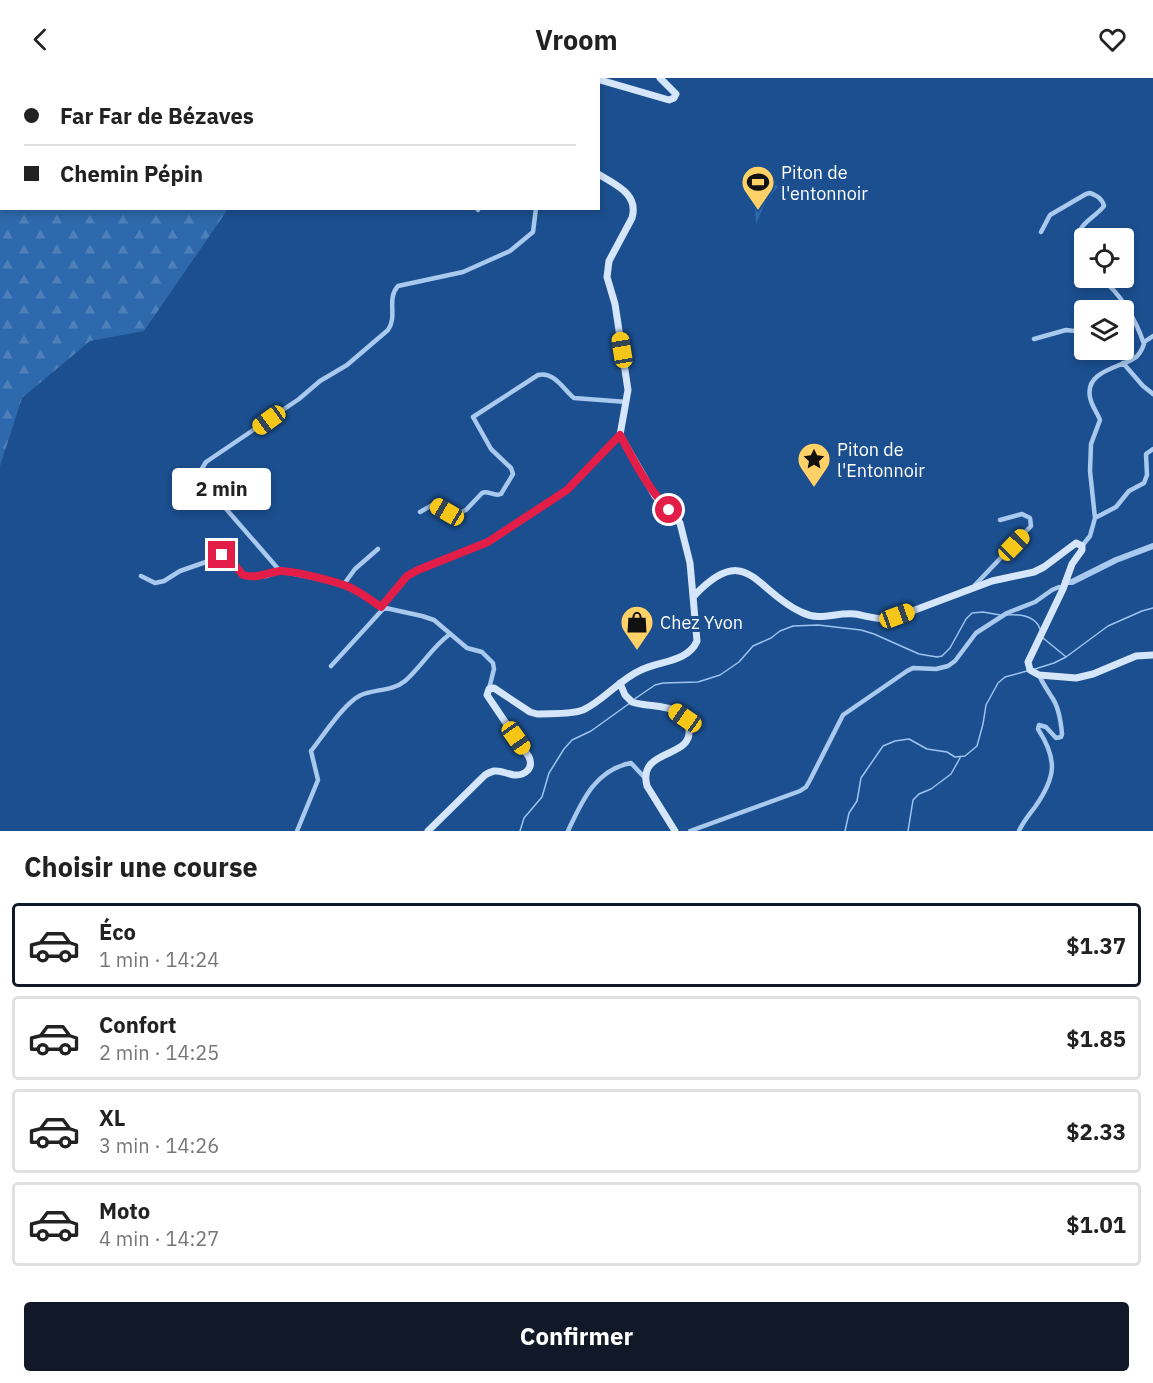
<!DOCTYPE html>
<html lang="fr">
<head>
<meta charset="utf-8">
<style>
	body { margin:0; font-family:"IBM Plex Sans",sans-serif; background:#f6f6f6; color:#222; height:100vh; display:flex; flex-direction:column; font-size:22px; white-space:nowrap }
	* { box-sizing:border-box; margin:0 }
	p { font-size:20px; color:#767676 }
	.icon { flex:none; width:33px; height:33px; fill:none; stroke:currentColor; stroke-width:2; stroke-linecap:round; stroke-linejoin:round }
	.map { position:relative; height:753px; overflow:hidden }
	.side { display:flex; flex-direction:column; background:#fff; flex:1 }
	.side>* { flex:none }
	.top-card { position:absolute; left:0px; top:0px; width:600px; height:132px; box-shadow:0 3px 9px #0003; display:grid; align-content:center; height:132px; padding:0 24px; background:#fff }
	.controls { position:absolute; left:1074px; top:150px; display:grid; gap:12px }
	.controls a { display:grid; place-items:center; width:60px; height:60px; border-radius:6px; background:#fff; box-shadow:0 3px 9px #0003; font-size:30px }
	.end { position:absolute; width:27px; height:27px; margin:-14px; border:8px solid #e11d48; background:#fff; box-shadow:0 0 0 3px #fff }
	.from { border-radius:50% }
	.bubble { position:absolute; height:42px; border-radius:6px; background:#fff; box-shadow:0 3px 9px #0003; font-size:20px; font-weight:700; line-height:42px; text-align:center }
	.car { position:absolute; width:18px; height:36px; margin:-18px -9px; border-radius:8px; box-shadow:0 0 4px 2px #0007; background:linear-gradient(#f5c518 24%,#345 0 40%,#f5c518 0 76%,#345 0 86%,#f5c518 0) }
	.top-card b { display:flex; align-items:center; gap:21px; height:57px; font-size:22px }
	.top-card b+b { border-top:2px solid #e0e0e0 }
	.top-card i { width:15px; height:15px; background:#222 }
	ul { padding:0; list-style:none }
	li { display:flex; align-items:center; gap:18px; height:84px; margin:0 12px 9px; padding:0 12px; border:3px solid #e0e0e0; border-radius:6px }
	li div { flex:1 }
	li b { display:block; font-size:22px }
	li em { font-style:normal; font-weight:700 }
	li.on { border-color:#111827 }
	li>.icon { width:54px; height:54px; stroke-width:1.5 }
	h2 { padding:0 24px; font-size:27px; line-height:72px }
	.primary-button { display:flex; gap:12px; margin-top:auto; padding:12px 24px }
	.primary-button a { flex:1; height:69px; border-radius:6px; background:#111827; color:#fff; font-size:24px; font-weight:700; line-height:69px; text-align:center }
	header { display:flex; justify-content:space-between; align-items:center; height:78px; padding:0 24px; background:#fff; font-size:27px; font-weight:700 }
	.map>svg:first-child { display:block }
	.forest { fill:url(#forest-firs) }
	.garden { fill:#2e69ad }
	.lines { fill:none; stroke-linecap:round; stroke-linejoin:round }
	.stream { stroke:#9cc4f0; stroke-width:1.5 }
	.minor { stroke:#a9c9ee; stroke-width:4.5 }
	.tertiary { stroke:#a9c9ee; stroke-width:6 }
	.secondary { stroke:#d6e6fa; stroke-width:7 }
	.route { stroke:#e11d48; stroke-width:8 }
	.labels { text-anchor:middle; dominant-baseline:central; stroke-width:6; stroke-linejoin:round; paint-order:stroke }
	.poi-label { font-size:18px; fill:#fff; stroke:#1b4f8f; text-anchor:start }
</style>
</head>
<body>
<header><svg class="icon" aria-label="back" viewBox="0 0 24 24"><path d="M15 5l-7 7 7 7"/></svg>Vroom<svg class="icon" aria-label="heart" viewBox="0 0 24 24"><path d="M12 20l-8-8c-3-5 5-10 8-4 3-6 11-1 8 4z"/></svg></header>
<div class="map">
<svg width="1153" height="753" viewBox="0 0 1153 753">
	<defs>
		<pattern id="forest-firs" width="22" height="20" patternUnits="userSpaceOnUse" patternTransform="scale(1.5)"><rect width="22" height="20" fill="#2e69ad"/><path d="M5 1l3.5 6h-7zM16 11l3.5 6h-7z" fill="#4d80b9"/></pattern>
	</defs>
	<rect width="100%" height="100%" fill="#1b4f8f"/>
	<!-- forest -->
	<path class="forest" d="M153,0H522L151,2Z
		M0,92L2,130L228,131L144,253L90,263L22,320L0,388Z"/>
	<!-- garden -->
	<path class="garden" d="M753,98L770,102L778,109L767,121L756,146Z"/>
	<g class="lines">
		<!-- stream -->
		<path class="stream" d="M1006,537C1019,536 1035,537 1040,551
			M1043,560L1065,578
			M1035,591L1054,585L1066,579L1108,548L1142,533L1153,530
			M633,622L655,607L663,605L698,604L720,597L739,584L753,568L771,560L780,553L793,548L818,547L861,552L874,556L919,576L937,579L942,578L950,570L966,541L972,535L983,534L1000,537
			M520,753L524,740L542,719L549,695L564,671L572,662L591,653L630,625
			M845,753L849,735L857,723L861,700L883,668L895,663L909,661L927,671L947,674L955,679L965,678L977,668L983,646L986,627L998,605L1005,599L1027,593
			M908,753L913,722L919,716L931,711L951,696L960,680"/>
		<!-- minor -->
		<path class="minor" d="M477,130L478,132
			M1041,154L1050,137L1086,116L1090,115C1097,118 1102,120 1104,128C1098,136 1088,141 1082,149C1074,160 1077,177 1084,187
			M1034,261L1066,252L1075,253L1084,250
			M1144,264L1153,258
			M1123,285L1143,308L1153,316
			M420,434L434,426L447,434L457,436L466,432L482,415C488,412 494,419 501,416L513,396L511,390L491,371L473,339L538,297C554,293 563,311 574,320L627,324
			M1095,440L1116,429L1129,413L1144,405L1147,397L1146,376L1153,371
			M1082,468L1090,458L1095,440L1090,393L1091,366L1100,342C1097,334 1091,327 1090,319C1085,294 1117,290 1133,281C1139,278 1142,272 1144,266C1136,242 1120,214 1100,200
			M280,493L201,402L198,397L206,384L299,321L320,303L347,287L388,252C398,238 386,221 398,208L463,194L510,173L533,154L536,130
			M141,498L155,505L164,503L180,493L226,477L243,497L248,499L267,498L280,493L344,506L353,510L381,529L422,538L434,542L467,570L482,574L493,585L494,591L489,611
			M344,506L355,491L378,471
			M975,507L1031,448L1030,440L1022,436L1000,442
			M381,529L407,498L418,492L488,463L567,412L620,357
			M331,588L384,530
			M297,753L318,702L311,673C323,658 344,625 361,617C375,611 393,613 405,603C422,588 432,569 450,556
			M568,753C582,723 595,692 631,685L645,700
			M690,753L800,713L806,709L810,702L843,637L907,593L913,590L936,591L948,588L955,583L976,555L1007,535L1035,524L1052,512L1059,509L1063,511
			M1019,753C1023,744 1029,737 1035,729C1056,699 1058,682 1038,651L1039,647L1046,649L1056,660L1061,659L1062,656C1061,644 1058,627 1051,618C1047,611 1043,606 1039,597"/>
		<!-- tertiary -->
		<path class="tertiary" d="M63,0L70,2
			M86,2L88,0
			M1065,504H1072L1116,482L1153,468"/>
		<!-- secondary -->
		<path class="secondary" d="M521,0V2
			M593,0L669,22L674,20L676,16L660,0
			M694,518C747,462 755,513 801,534C821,544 834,534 855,536C867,538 878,542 891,541L992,503L1034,494L1044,489L1076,465L1082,468V472L1072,486L1063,511L1028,584L1030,592L1039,597L1076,600L1093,596L1136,578L1153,577
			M620,605L625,617L632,624C651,631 686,623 689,652C692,681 637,670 647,708L675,753
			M428,753L485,697C488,695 490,694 494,693C501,692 507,696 514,697C525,698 534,690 529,679L487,617L489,611L494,610L530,634L537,636C551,635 570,637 583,632C603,623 620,601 641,592C660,583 688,584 697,563L690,485L680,445L655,418L620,357L628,312L615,226L607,199L609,183L632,140C639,116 616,107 598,96"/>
	</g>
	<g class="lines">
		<!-- route -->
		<path class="route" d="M222,477H226L243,497C257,501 266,495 280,493C291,492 343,505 353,511C363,516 372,523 381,529L407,498L418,492L488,464L567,412L620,357C635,384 647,410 669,432"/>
	</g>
	<!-- icons -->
	<defs>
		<symbol id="stadium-pin" viewBox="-11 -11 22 30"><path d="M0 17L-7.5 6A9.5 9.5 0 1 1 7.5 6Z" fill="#ffd166" stroke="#1b4f8f"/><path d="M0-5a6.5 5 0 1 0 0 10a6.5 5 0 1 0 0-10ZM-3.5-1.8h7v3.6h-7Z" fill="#111"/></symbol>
		<symbol id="sight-pin" viewBox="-11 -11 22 30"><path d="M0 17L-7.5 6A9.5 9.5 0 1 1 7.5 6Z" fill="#ffd166" stroke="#1b4f8f"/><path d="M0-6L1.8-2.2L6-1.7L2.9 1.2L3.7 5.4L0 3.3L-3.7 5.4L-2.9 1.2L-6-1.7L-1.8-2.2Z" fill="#111"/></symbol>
		<symbol id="shop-pin" viewBox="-11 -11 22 30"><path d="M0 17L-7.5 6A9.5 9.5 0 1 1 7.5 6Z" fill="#ffd166" stroke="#1b4f8f"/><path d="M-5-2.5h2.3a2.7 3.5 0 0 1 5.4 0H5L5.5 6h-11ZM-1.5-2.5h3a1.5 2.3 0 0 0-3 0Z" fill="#111"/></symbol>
	</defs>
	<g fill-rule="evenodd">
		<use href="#stadium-pin" x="739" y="85" width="38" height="52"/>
		<use href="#sight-pin" x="795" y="362" width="38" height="52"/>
		<use href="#shop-pin" x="618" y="525" width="38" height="52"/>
	</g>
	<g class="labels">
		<!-- poi labels -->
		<g class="poi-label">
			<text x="781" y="94">Piton de<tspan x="781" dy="21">l'entonnoir</tspan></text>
			<text x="837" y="371">Piton de<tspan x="837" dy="21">l'Entonnoir</tspan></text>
			<text x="660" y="544">Chez Yvon</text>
		</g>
	</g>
</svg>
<div class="controls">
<a><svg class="icon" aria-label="locate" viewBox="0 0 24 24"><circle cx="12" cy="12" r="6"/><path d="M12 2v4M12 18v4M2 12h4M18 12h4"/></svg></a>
<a><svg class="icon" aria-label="layers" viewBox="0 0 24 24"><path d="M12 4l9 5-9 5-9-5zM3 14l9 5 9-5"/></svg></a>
</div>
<i class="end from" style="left:669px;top:432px"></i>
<i class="end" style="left:222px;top:477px"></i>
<div class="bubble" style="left:172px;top:390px;width:99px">2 min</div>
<i class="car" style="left:622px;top:272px;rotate:351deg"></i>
<i class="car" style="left:269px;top:342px;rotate:234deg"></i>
<i class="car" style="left:447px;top:434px;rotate:300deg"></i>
<i class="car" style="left:1014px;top:467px;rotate:44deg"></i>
<i class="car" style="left:897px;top:538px;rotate:70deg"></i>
<i class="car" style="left:685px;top:640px;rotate:305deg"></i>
<i class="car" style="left:516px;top:660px;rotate:145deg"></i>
<div class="top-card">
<b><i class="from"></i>Far Far de Bézaves</b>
<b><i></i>Chemin Pépin</b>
</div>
</div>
<section class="side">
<h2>Choisir une course</h2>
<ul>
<li class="on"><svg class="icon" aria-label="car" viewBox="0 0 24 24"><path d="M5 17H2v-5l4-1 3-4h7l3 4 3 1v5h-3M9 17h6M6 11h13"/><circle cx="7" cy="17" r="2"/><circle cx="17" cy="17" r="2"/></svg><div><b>Éco</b><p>1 min · 14:24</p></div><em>$1.37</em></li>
<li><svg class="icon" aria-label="car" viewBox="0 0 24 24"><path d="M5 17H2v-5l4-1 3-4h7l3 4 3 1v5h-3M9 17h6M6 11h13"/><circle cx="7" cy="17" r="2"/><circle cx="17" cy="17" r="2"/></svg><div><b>Confort</b><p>2 min · 14:25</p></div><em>$1.85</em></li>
<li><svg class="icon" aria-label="car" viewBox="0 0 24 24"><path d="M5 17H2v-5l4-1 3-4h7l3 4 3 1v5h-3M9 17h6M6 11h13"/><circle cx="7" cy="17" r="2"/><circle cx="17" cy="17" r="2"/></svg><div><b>XL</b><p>3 min · 14:26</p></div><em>$2.33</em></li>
<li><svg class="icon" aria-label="car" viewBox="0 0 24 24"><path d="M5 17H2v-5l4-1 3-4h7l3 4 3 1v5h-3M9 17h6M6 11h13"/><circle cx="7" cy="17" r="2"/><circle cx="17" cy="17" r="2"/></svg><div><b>Moto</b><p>4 min · 14:27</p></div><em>$1.01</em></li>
</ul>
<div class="primary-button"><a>Confirmer</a></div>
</section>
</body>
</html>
